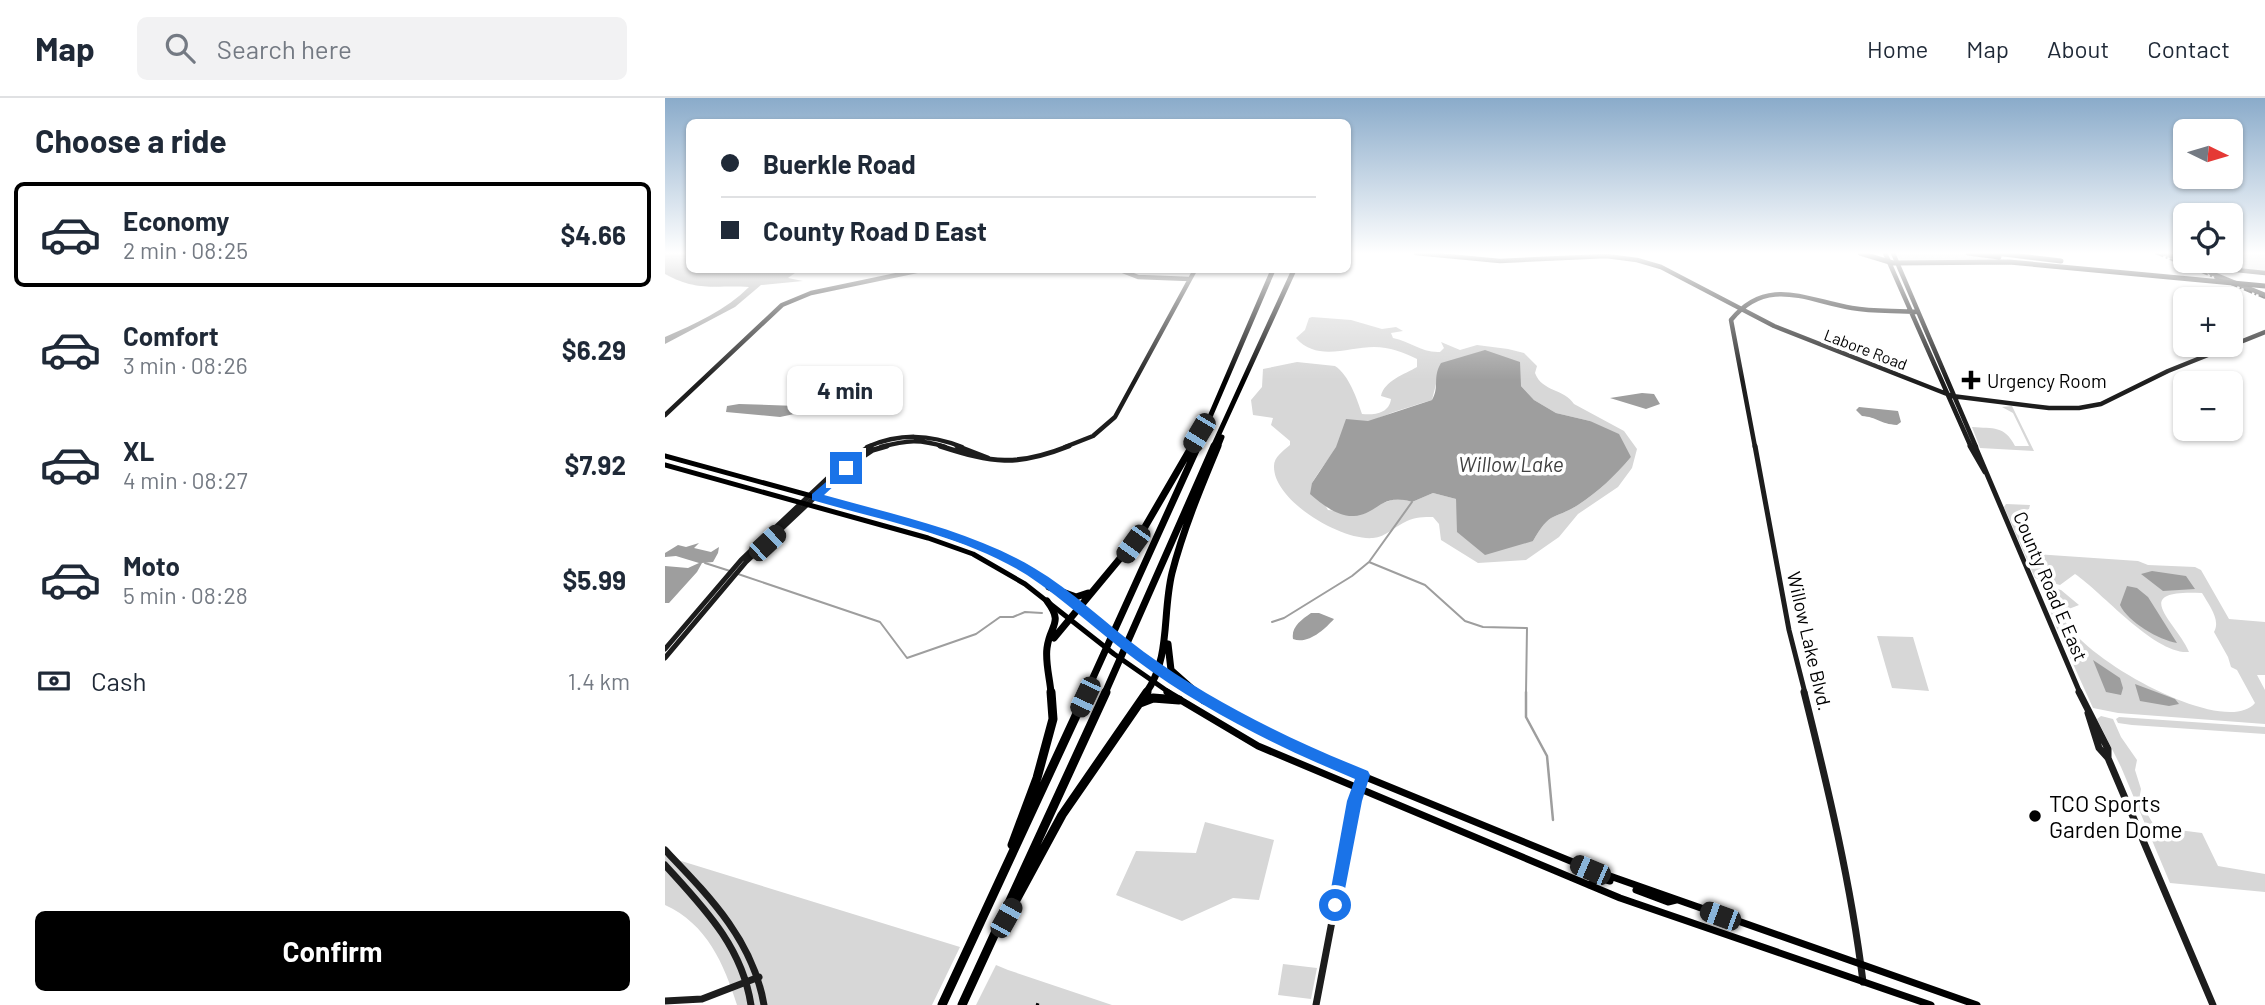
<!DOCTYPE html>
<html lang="en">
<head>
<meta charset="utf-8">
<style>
	body { margin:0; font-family:Barlow,sans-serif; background:#f2f2f3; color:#1f2937; height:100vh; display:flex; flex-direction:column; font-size:26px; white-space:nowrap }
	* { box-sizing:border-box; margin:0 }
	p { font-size:23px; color:#747a83 }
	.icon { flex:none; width:38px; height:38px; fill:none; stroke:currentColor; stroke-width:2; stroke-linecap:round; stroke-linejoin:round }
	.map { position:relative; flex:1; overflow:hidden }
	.drawer { display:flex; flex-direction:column; background:#fff; width:665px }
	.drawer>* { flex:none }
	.banner { position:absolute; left:21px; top:21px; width:665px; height:154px; border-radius:10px; box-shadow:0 2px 5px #0004; display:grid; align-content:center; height:154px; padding:0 35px; background:#fff }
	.needle { width:46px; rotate:95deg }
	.tools { position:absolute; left:1508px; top:21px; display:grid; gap:14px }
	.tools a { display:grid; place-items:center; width:70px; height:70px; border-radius:10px; background:#fff; box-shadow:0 2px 5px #0004; font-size:35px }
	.end { position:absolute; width:32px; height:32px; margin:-16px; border:9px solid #1a73e8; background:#fff; box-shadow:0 0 0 4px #fff }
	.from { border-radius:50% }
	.bubble { position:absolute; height:49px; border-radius:10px; background:#fff; box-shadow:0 2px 5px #0004; font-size:23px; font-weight:700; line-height:49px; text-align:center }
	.car { position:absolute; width:21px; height:42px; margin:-21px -10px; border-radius:9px; box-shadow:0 0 5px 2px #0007; background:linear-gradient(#222 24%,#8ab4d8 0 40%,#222 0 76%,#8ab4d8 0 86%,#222 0) }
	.banner b { display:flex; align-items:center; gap:24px; height:66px; font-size:26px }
	.banner b+b { border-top:2px solid #e0e1e3 }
	.banner i { width:18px; height:18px; background:#1f2937 }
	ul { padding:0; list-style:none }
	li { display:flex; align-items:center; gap:21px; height:105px; margin:0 14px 10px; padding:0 21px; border:4px solid transparent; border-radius:10px }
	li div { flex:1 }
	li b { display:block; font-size:26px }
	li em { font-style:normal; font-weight:700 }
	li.current { border-color:#000 }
	li>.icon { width:63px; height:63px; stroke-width:1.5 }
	h2 { padding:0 35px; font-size:32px; line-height:84px }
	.pay { display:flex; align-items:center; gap:18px; height:77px; padding:0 35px; font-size:26px }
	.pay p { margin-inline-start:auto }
	.primary-button { display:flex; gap:14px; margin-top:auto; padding:14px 35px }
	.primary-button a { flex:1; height:80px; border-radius:10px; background:#000; color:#fff; font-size:28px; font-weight:700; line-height:80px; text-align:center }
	header { display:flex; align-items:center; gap:42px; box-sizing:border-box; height:98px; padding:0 35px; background:#fff; border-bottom:2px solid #e0e1e3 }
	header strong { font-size:33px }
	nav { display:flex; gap:38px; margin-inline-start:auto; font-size:24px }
	.search { width:490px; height:63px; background:#f2f2f3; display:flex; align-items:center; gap:18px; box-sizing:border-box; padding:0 24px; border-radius:10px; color:#747a83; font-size:26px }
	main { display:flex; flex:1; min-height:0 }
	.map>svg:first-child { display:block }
	.green { fill:#d7d7d7; fill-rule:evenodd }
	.water { fill:#9e9e9e }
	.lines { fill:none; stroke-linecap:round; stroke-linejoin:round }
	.stream-far1 { stroke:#9e9e9e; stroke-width:2 }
	.stream { stroke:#9e9e9e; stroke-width:2.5 }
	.secondary-far2 { stroke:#1d1d1d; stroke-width:4.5 }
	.secondary-far1 { stroke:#1d1d1d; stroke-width:5 }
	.secondary { stroke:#1d1d1d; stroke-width:7 }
	.primary-far1 { stroke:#000; stroke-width:5 }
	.primary { stroke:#000; stroke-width:7 }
	.highway-far2 { stroke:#000; stroke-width:5 }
	.highway-far1 { stroke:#000; stroke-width:7 }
	.highway { stroke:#000; stroke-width:9 }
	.rail-far1 { stroke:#000; stroke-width:2; stroke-dasharray:9 2.5 2 2.5; stroke-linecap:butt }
	.rail { stroke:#000; stroke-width:2.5; stroke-dasharray:13 4.5 2.5 4.5; stroke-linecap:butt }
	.route { fill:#1a73e8 }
	.poi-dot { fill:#000; stroke:#fff; stroke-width:2.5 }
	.labels { text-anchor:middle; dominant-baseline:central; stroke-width:7; stroke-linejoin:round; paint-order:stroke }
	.far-street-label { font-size:16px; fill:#000; stroke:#fff }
	.poi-label { font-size:19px; fill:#000; stroke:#fff; text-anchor:start }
	.street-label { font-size:19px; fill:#000; stroke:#fff }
	.water-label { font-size:21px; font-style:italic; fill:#3f3f3f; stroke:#fff }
	.near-poi-label { font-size:23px; fill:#000; stroke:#fff; text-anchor:start }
</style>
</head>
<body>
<header>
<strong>Map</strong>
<div class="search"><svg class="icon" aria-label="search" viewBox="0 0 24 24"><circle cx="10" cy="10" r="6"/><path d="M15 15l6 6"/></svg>Search here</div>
<nav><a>Home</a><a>Map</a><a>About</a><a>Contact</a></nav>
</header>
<main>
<section class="drawer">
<h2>Choose a ride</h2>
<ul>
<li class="current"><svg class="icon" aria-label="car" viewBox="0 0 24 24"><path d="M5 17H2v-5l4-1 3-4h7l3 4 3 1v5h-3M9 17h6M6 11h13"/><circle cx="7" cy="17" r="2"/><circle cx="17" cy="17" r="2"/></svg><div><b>Economy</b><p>2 min · 08:25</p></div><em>$4.66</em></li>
<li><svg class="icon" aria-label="car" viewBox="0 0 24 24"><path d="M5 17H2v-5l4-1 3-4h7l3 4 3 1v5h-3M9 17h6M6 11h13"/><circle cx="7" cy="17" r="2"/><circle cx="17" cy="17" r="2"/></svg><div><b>Comfort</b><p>3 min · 08:26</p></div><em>$6.29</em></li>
<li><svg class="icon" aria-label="car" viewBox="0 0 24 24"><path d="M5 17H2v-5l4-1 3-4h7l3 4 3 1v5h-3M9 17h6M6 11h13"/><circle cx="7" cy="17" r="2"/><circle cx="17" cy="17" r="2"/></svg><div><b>XL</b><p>4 min · 08:27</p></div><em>$7.92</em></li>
<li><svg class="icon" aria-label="car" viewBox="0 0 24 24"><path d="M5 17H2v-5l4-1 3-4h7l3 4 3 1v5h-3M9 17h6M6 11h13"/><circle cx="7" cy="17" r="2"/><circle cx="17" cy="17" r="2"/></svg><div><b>Moto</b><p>5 min · 08:28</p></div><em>$5.99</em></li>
</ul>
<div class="pay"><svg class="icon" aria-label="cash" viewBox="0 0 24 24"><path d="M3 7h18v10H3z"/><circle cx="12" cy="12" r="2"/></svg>Cash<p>1.4 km</p></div>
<div class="primary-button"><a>Confirm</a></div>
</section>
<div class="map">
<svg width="1600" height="907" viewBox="0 0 1600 907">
	<rect width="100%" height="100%" fill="#fff"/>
	<!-- green -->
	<path class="green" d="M1230,155H1293L1349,163H1236Z
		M1566,155H1600V174L1531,163H1566Z
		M647,219L686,222L717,231L731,229L738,233L726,235L728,240C745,243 756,255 775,254L779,250L776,244L795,252L812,247L843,251L859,255L872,268L870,275C877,294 900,291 909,306L959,333L972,351L967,370L953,389L913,416L894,439L861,462L813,465L776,442L774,426L768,419C759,419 750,419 742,423C730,428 721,439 708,440C677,443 608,403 609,368C609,359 618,353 625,347V343L606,327L608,320L588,317L586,302L597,289L598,271L632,264L670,268C684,277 692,301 697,316C709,317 724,316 726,301L716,298C719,283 740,276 752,269V261C738,254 725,249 709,249C683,249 652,264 631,240L640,232L644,220ZM771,286L856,288L869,302L891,315L925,323L966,359C950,378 934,393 913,407C887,423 886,412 868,443L792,408L791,401L768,395L747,404L733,400L712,407L698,416L663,412L647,385C685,326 702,322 767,302Z
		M1347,308L1369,353L1315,350L1307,329C1329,331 1339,327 1350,348H1364L1348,315L1337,309Z
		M1341,406L1365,407L1364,411L1351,415L1370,456L1473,463L1483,467L1530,469L1536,472L1564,521L1600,524V577H1592L1600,592V626L1453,615L1428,610L1390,526L1377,490L1379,487L1396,492L1414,507L1396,514C1406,556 1560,642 1590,605L1572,572L1566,569L1563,559L1549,534C1556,522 1544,507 1537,495C1462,491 1511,523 1524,554C1490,557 1438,495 1410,476L1395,487L1370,480L1339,409Z
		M1212,538L1248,539L1264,593L1227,590Z
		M1436,618L1448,621L1456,639L1472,662L1470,672L1476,691L1474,702L1490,729L1537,735L1553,768L1600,776V794L1505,785L1456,669L1432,621Z
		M1454,619L1600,629V636L1467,627L1453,625L1451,621Z
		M540,724L609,742L594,802L568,800L517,823L451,797L471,753L531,755Z
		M0,758L295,849L267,907H72C59,866 42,826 0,807Z
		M618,866L652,870L646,901L613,897Z
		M331,867L343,872L447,907H311Z"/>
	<!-- water -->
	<path class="water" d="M0,155H24V172H134L123,180L138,183L96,187L70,209L0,246V239C30,226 61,212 84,189C49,187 33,194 0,176Z
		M820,252L855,264L856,288L869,302L891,315L925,323L954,336L966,359C950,378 934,393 913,407C887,423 886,412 868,443L820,457L792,434L791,401L768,395L747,404C716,394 712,417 689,418C673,419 656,406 645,396L647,385L671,349L681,321L703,323L767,302C775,288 767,280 776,265Z
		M977,295L989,296L995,306L981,311L945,300Z
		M74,306L132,308L135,312L134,315L115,319L61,314L62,308Z
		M1194,309L1233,313L1236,324L1232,327C1215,326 1212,319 1197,318L1191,312Z
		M34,445L29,450L46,454L54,449L53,455L48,464L37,465L32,474L4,505H0V468L23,470L34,465L11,458L0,459V455L13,447L21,449Z
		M1487,473L1521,478L1530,491L1498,493L1476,476Z
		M1462,488L1472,490L1483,499L1512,545C1494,542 1463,524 1455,507Z
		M646,515H654L669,521C660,531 643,547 628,541C626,529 636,522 646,515Z
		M1428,562L1455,580L1458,590L1456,597L1441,594Z
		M1470,586L1510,601L1514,606L1504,608L1475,603Z"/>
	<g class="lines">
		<!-- stream-far1 -->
		<path class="stream-far1" d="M704,464L760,487L800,523L818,529L862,530L861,595
			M40,465L65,473
			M73,476L215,524L242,560L311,536L335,519H348L360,514L377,515
			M607,524L619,520L687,478L704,464L747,404"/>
		<!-- stream -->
		<path class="stream" d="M861,594V619L882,658L888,722"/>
		<!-- secondary-far2 -->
		<path class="secondary-far2" d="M751,155L835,163L941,158L972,162L996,169L1109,228L1287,298L1384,310H1414L1436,306L1503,273L1600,234
			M1220,155L1306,349
			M1228,155L1311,349
			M1498,155L1521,163
			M1521,163L1552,170L1600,175
			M1537,167L1546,175L1600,197
			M455,172L473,179L525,181
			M0,317L117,207L146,195L256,172
			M202,349C235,335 264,336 297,349
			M216,349C242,342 255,341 280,349
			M400,349L428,338L450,319L530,172
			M1090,349L1066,222C1102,177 1143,203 1187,210C1209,214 1231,212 1253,214"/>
		<!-- secondary-far1 -->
		<path class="secondary-far1" d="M275,348C328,365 351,369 404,348
			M292,348L323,360
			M1090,348L1124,532L1140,595
			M1305,348L1320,374
			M1310,348L1415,595
			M0,551L76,462L182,362L206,348
			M0,560L81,464L181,370L208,352L222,348"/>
		<!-- secondary -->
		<path class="secondary" d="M1139,594C1163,690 1186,786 1198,884
			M1414,594L1443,651V660
			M1423,615L1434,650L1443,660L1548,907
			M0,752C44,798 88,842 99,907
			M0,767C39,810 77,848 86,907
			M0,903L37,901L94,879
			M651,907L690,703L698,677"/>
		<!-- primary-far1 -->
		<path class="primary-far1" d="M0,358L253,427L321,451L366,474L476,559L524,591
			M0,367L263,440L308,456L360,486L449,556L505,595"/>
		<!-- primary -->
		<path class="primary" d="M502,594L593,648L955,800L1266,907
			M537,601L654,660L925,771L1312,907
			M924,787L934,780L945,783
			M971,792L1003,804L1011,802"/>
		<!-- highway-far2 -->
		<path class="highway-far2" d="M1195,155L1228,165L1344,164L1600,188
			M1303,155L1334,159
			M1331,155L1396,163
			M526,349L533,337
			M532,349L608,172
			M548,349L629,172
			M553,349L557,339"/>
		<!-- highway-far1 -->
		<path class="highway-far1" d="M384,489L411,499L423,495
			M382,503C399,526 385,526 382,550C380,564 385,581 386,595
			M389,540L477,434L527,348
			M503,546L506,572L532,595
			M421,595L533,348
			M440,595L549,348
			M481,595C506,560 497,516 507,475C518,432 536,389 553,348"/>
		<!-- highway -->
		<path class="highway" d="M530,594L539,602
			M475,605L488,600L514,602
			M347,747L372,680L388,621L386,594
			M344,815L397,717L482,594
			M277,907L422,594
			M297,907L441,594"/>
		<!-- rail-far1 -->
		<path class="rail-far1" d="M1490,155L1600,200"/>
		<!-- rail -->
		<path class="rail" d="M371,906L374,907"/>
	</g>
	<!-- sky -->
	<linearGradient id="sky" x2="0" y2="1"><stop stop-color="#8aabca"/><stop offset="0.55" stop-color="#fff"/><stop offset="1" stop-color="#fff" stop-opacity="0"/></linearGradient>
	<rect width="1600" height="282" fill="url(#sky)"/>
	<!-- route -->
	<path class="route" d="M181,367L185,368V373L159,397C229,417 305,432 369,470C408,493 442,527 479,554C547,604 624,641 703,673L705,677L697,703L676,812L670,815L665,812L663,807L682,703L690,681C613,649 538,612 471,562C434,535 400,502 362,477C298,437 218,423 147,402V396Z"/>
	<!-- markers -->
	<g class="poi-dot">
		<path d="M1302.5 271.5h7v7h7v7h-7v7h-7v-7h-7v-7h7z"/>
		<circle cx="1370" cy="718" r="7"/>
	</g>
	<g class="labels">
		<!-- far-street labels -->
		<g class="far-street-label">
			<text transform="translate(1201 251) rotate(21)">Labore Road</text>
		</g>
		<!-- poi labels -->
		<g class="poi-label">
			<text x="1322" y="282">Urgency Room</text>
		</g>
		<!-- street labels -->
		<g class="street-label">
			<text transform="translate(1386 488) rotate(67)">County Road E East</text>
			<text transform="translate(1145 543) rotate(77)">Willow Lake Blvd.</text>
		</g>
		<!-- water labels -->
		<g class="water-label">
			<text x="846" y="365">Willow Lake</text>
		</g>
		<!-- near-poi labels -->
		<g class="near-poi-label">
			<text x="1384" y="705">TCO Sports<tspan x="1384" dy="26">Garden Dome</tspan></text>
		</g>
	</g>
</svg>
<div class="tools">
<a><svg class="needle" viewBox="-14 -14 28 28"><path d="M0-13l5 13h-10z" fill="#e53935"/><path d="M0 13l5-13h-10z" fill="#747a83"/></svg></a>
<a><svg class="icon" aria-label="locate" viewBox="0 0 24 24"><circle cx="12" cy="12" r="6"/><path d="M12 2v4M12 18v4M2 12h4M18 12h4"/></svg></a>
<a>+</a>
<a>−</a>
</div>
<i class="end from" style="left:670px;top:807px"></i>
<i class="end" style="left:181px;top:370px"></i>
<div class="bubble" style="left:122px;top:268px;width:116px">4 min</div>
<i class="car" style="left:534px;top:335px;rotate:211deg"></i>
<i class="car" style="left:102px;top:445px;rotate:47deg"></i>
<i class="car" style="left:468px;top:446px;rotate:216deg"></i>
<i class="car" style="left:420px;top:599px;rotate:205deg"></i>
<i class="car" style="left:925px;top:772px;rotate:293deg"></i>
<i class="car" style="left:1055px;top:818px;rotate:290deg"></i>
<i class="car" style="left:341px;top:820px;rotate:29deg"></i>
<div class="banner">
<b><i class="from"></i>Buerkle Road</b>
<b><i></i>County Road D East</b>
</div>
</div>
</main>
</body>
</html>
